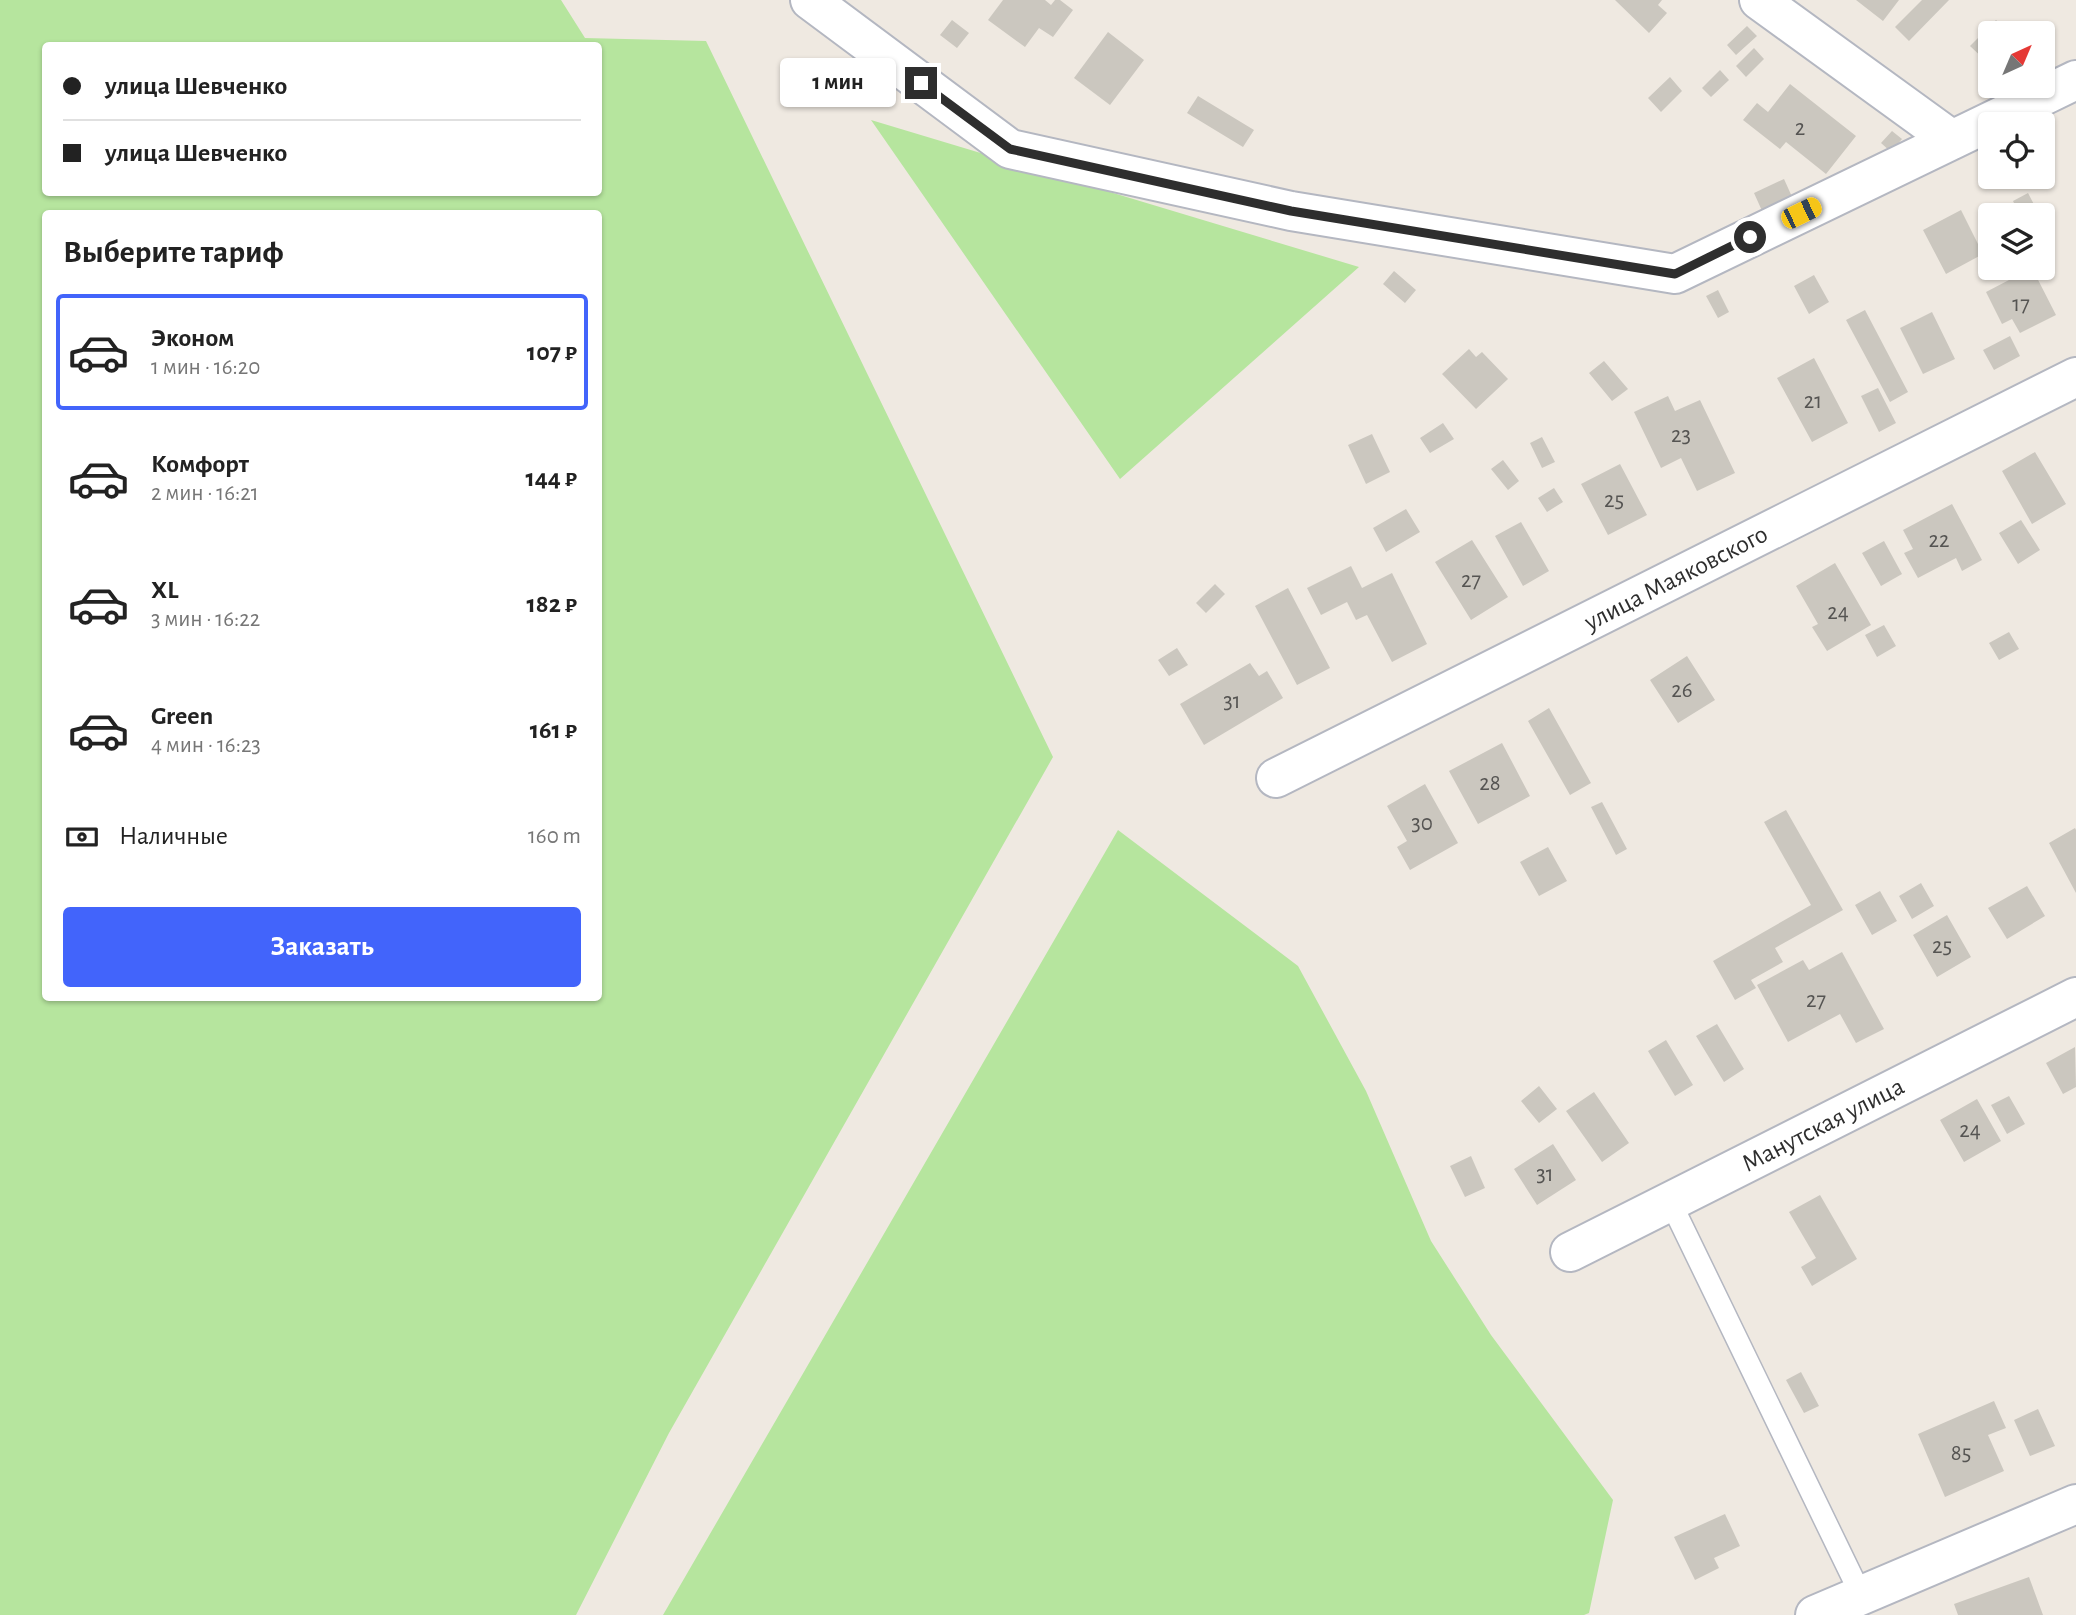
<!DOCTYPE html>
<html lang="ru">
<head>
<meta charset="utf-8">
<style>
	body { margin:0; font-family:"Alegreya Sans",sans-serif; background:#f6f6f6; color:#222; height:100vh; display:flex; flex-direction:column; font-size:26px; white-space:nowrap }
	* { box-sizing:border-box; margin:0 }
	p { font-size:23px; color:#767676 }
	.icon { flex:none; width:38px; height:38px; fill:none; stroke:currentColor; stroke-width:2; stroke-linecap:round; stroke-linejoin:round }
	.map { position:relative; flex:1; overflow:hidden }
	.sheet { position:absolute; left:42px; top:210px; width:560px; height:791px; display:flex; flex-direction:column; background:#fff; border-radius:7px; box-shadow:0 2px 5px #0004 }
	.sheet>* { flex:none }
	.banner { position:absolute; left:42px; top:42px; width:560px; height:154px; border-radius:7px; box-shadow:0 2px 5px #0004; display:grid; align-content:center; height:154px; padding:0 21px; background:#fff }
	.needle { width:46px; rotate:44deg }
	.fabs { position:absolute; left:1978px; top:21px; display:grid; gap:14px }
	.fabs a { display:grid; place-items:center; width:77px; height:77px; border-radius:7px; background:#fff; box-shadow:0 2px 5px #0004; font-size:35px }
	.end { position:absolute; width:32px; height:32px; margin:-16px; border:9px solid #2e2e2e; background:#fff; box-shadow:0 0 0 4px #fff }
	.from { border-radius:50% }
	.bubble { position:absolute; height:49px; border-radius:7px; background:#fff; box-shadow:0 2px 5px #0004; font-size:23px; font-weight:700; line-height:49px; text-align:center }
	.car { position:absolute; width:21px; height:42px; margin:-21px -10px; border-radius:9px; box-shadow:0 0 5px 2px #0007; background:linear-gradient(#f5c518 24%,#345 0 40%,#f5c518 0 76%,#345 0 86%,#f5c518 0) }
	.banner b { display:flex; align-items:center; gap:24px; height:66px; font-size:26px }
	.banner b+b { border-top:2px solid #e0e0e0 }
	.banner i { width:18px; height:18px; background:#222 }
	ul { padding:0; list-style:none }
	li { display:flex; align-items:center; gap:21px; height:116px; margin:0 14px 10px; padding:0 7px; border:4px solid transparent; border-radius:7px }
	li div { flex:1 }
	li b { display:block; font-size:26px }
	li em { font-style:normal; font-weight:700 }
	li.selected { border-color:#4264fb }
	li>.icon { width:63px; height:63px; stroke-width:1.5 }
	h2 { padding:0 21px; font-size:32px; line-height:84px }
	.pay { display:flex; align-items:center; gap:18px; height:77px; padding:0 21px; font-size:26px }
	.pay p { margin-inline-start:auto }
	.primary-button { display:flex; gap:14px; margin-top:auto; padding:14px 21px }
	.primary-button a { flex:1; height:80px; border-radius:7px; background:#4264fb; color:#fff; font-size:28px; font-weight:700; line-height:80px; text-align:center }
	.map>svg:first-child { display:block }
	.green { fill:#b6e59e; fill-rule:evenodd }
	.building { fill:#cbc7bf }
	.lines { fill:none; stroke-linecap:round; stroke-linejoin:round }
	.service-casing { stroke:#b4b7c1; stroke-width:24 }
	.minor-casing { stroke:#b4b7c1; stroke-width:42 }
	.service { stroke:#fff; stroke-width:21 }
	.minor { stroke:#fff; stroke-width:38 }
	.route { stroke:#2e2e2e; stroke-width:9 }
	.labels { text-anchor:middle; dominant-baseline:central; stroke-width:5; stroke-linejoin:round; paint-order:stroke }
	.number-label { font-size:23px; fill:#555452 }
	.street-label { font-size:26px; fill:#2e2e2e; stroke:#fff }
</style>
</head>
<body>
<div class="map">
<svg width="2076" height="1615" viewBox="0 0 2076 1615">
	<rect width="100%" height="100%" fill="#efe9e1"/>
	<!-- green -->
	<path class="green" d="M0,0H561L585,38L706,41L1053,757L669,1433L576,1615H0ZM46,46H598V192H46ZM46,214H598V998H46Z
		M871,120L1359,267L1120,479Z
		M1118,830L1298,966L1366,1091L1431,1241L1491,1335L1613,1500L1589,1613L1584,1615H663Z"/>
	<!-- building -->
	<path class="building" d="M1003,0H1045L1051,5L1055,0H1060L1073,10L1053,37L1039,28L1025,47L988,20Z
		M1615,0H1662L1658,5L1667,13L1649,33Z
		M1856,0H1899L1883,21Z
		M1922,0H1949L1909,41L1895,27Z
		M952,20L969,33L957,48L940,35Z
		M1996,20L2010,33H1990V65L1970,46Z
		M1747,26L1757,36L1736,55L1727,45Z
		M1108,32L1144,60L1110,105L1074,78Z
		M1754,48L1764,59L1746,77L1736,66Z
		M1720,70L1729,80L1711,97L1702,88Z
		M1670,77L1682,91L1661,112L1648,98Z
		M1790,84L1856,136L1826,174L1786,142L1780,149L1743,120L1757,103L1768,112Z
		M1198,96L1254,130L1243,147L1187,113Z
		M1892,131L1902,139L1891,152L1881,143Z
		M1784,179L1793,199L1763,213L1754,193Z
		M2028,193L2039,214L2037,215H2020L2013,201Z
		M1961,210L1983,254L1946,274L1923,230Z
		M2032,268L2056,315L2020,333L2012,319L2002,324L1986,292Z
		M1394,271L1416,290L1405,303L1383,284Z
		M1814,275L1829,302L1809,314L1794,286Z
		M1718,290L1729,312L1718,318L1706,296Z
		M1865,310L1908,392L1890,402L1846,320Z
		M1932,312L1955,359L1923,374L1900,328Z
		M2010,336L2020,356L1994,370L1983,350Z
		M1469,349L1476,357L1482,352L1508,379L1476,409L1442,374Z
		M1814,358L1848,423L1812,442L1777,378Z
		M1604,361L1628,389L1612,401L1589,373Z
		M1878,388L1896,423L1879,432L1861,396Z
		M1668,396L1675,411L1700,400L1735,473L1697,491L1681,458L1661,468L1634,412Z
		M1443,423L1454,439L1430,453L1420,438Z
		M1372,434L1390,472L1366,484L1348,445Z
		M1542,437L1555,462L1542,468L1530,443Z
		M2035,452L2066,504L2032,524L2002,471Z
		M1503,460L1519,481L1508,490L1491,469Z
		M1620,464L1647,515L1608,535L1581,484Z
		M1554,488L1563,502L1547,512L1538,498Z
		M1952,504L1982,560L1962,571L1956,558L1918,578L1904,553L1913,549L1903,530Z
		M1406,509L1420,532L1386,552L1373,528Z
		M2021,520L2040,550L2018,564L1999,533Z
		M1521,522L1549,571L1523,586L1495,536Z
		M1472,540L1508,597L1471,620L1435,562Z
		M1884,541L1902,574L1881,586L1862,553Z
		M1835,563L1871,625L1827,651L1812,627L1818,624L1796,586Z
		M1351,566L1362,588L1392,573L1427,644L1392,662L1367,615L1356,620L1347,602L1321,615L1307,588Z
		M1215,584L1225,594L1206,613L1196,603Z
		M1288,588L1330,668L1297,685L1255,606Z
		M1884,625L1896,646L1877,657L1865,635Z
		M2009,632L2019,649L1999,660L1989,643Z
		M1177,648L1188,665L1169,676L1158,660Z
		M1687,656L1715,700L1678,723L1650,680Z
		M1250,663L1259,676L1267,671L1283,698L1204,745L1180,704Z
		M1549,708L1591,783L1570,795L1528,721Z
		M1502,743L1530,796L1478,824L1449,771Z
		M1425,784L1458,843L1410,870L1397,847L1407,841L1387,806Z
		M1602,802L1627,849L1616,855L1591,807Z
		M1786,810L1843,910L1775,948L1783,962L1751,980L1756,988L1735,1000L1713,961L1811,905L1764,822Z
		M2075,828L2076,830V893L2049,843Z
		M1548,847L1567,881L1539,896L1520,862Z
		M1921,883L1934,906L1912,919L1899,896Z
		M2027,886L2045,916L2007,939L1988,908Z
		M1880,891L1897,921L1872,935L1855,905Z
		M1947,915L1971,957L1937,977L1913,935Z
		M1842,952L1884,1029L1856,1043L1840,1014L1788,1042L1757,985L1803,960L1809,970Z
		M1717,1024L1744,1069L1724,1082L1696,1036Z
		M1666,1040L1693,1085L1675,1096L1648,1051Z
		M2075,1047L2076,1087L2063,1094L2046,1063Z
		M1539,1086L1557,1109L1539,1123L1521,1101Z
		M1594,1092L1629,1143L1602,1162L1566,1111Z
		M2009,1096L2025,1124L2007,1134L1991,1105Z
		M1977,1099L2001,1141L1964,1162L1940,1120Z
		M1553,1144L1576,1180L1537,1205L1514,1169Z
		M1471,1156L1485,1188L1465,1197L1450,1166Z
		M1820,1195L1857,1259L1812,1286L1801,1267L1816,1258L1789,1212Z
		M1801,1372L1819,1406L1804,1413L1786,1380Z
		M1994,1401L2006,1428L1988,1435L2004,1471L1945,1497L1918,1434Z
		M2038,1409L2055,1446L2030,1456L2014,1420Z
		M1725,1514L1740,1546L1714,1558L1719,1568L1695,1580L1674,1537Z
		M2029,1577L2043,1615H1958L1954,1604Z"/>
	<g class="lines">
		<defs>
			<path id="service" d="M1670,1201L1861,1595"/>
			<path id="minor" d="M810,0L1010,149L1291,211L1675,274L2076,80
				M1759,0L1952,140
				M1276,778L2076,377
				M1570,1252L2076,997
				M1815,1615L2076,1504"/>
		</defs>
		<!-- service casing -->
		<use href="#service" class="service-casing"/>
		<!-- minor casing -->
		<use href="#minor" class="minor-casing"/>
		<!-- service -->
		<use href="#service" class="service"/>
		<!-- minor -->
		<use href="#minor" class="minor"/>
	</g>
	<g class="lines">
		<!-- route -->
		<path class="route" d="M921,83L1010,149L1291,211L1675,274L1750,237"/>
	</g>
	<g class="labels">
		<!-- number labels -->
		<g class="number-label">
			<text x="1800" y="128">2</text>
			<text x="2021" y="304">17</text>
			<text x="1813" y="401">21</text>
			<text x="1681" y="435">23</text>
			<text x="1614" y="500">25</text>
			<text x="1939" y="540">22</text>
			<text x="1471" y="580">27</text>
			<text x="1838" y="612">24</text>
			<text x="1682" y="690">26</text>
			<text x="1232" y="701">31</text>
			<text x="1490" y="783">28</text>
			<text x="1422" y="823">30</text>
			<text x="1942" y="946">25</text>
			<text x="1816" y="1000">27</text>
			<text x="1970" y="1130">24</text>
			<text x="1545" y="1174">31</text>
			<text x="1961" y="1453">85</text>
		</g>
		<!-- street labels -->
		<g class="street-label">
			<text transform="translate(1676 578) rotate(-27)">улица Маяковского</text>
			<text transform="translate(1823 1125) rotate(-27)">Манутская улица</text>
		</g>
	</g>
</svg>
<div class="fabs">
<a><svg class="needle" viewBox="-14 -14 28 28"><path d="M0-13l5 13h-10z" fill="#e53935"/><path d="M0 13l5-13h-10z" fill="#767676"/></svg></a>
<a><svg class="icon" aria-label="locate" viewBox="0 0 24 24"><circle cx="12" cy="12" r="6"/><path d="M12 2v4M12 18v4M2 12h4M18 12h4"/></svg></a>
<a><svg class="icon" aria-label="layers" viewBox="0 0 24 24"><path d="M12 4l9 5-9 5-9-5zM3 14l9 5 9-5"/></svg></a>
</div>
<i class="end from" style="left:1750px;top:237px"></i>
<i class="end" style="left:921px;top:83px"></i>
<div class="bubble" style="left:780px;top:58px;width:116px">1 мин</div>
<i class="car" style="left:1801px;top:213px;rotate:64deg"></i>
<div class="banner">
<b><i class="from"></i>улица Шевченко</b>
<b><i></i>улица Шевченко</b>
</div>
<section class="sheet">
<h2>Выберите тариф</h2>
<ul>
<li class="selected"><svg class="icon" aria-label="car" viewBox="0 0 24 24"><path d="M5 17H2v-5l4-1 3-4h7l3 4 3 1v5h-3M9 17h6M6 11h13"/><circle cx="7" cy="17" r="2"/><circle cx="17" cy="17" r="2"/></svg><div><b>Эконом</b><p>1 мин · 16:20</p></div><em>107 ₽</em></li>
<li><svg class="icon" aria-label="car" viewBox="0 0 24 24"><path d="M5 17H2v-5l4-1 3-4h7l3 4 3 1v5h-3M9 17h6M6 11h13"/><circle cx="7" cy="17" r="2"/><circle cx="17" cy="17" r="2"/></svg><div><b>Комфорт</b><p>2 мин · 16:21</p></div><em>144 ₽</em></li>
<li><svg class="icon" aria-label="car" viewBox="0 0 24 24"><path d="M5 17H2v-5l4-1 3-4h7l3 4 3 1v5h-3M9 17h6M6 11h13"/><circle cx="7" cy="17" r="2"/><circle cx="17" cy="17" r="2"/></svg><div><b>XL</b><p>3 мин · 16:22</p></div><em>182 ₽</em></li>
<li><svg class="icon" aria-label="car" viewBox="0 0 24 24"><path d="M5 17H2v-5l4-1 3-4h7l3 4 3 1v5h-3M9 17h6M6 11h13"/><circle cx="7" cy="17" r="2"/><circle cx="17" cy="17" r="2"/></svg><div><b>Green</b><p>4 мин · 16:23</p></div><em>161 ₽</em></li>
</ul>
<div class="pay"><svg class="icon" aria-label="cash" viewBox="0 0 24 24"><path d="M3 7h18v10H3z"/><circle cx="12" cy="12" r="2"/></svg>Наличные<p>160 m</p></div>
<div class="primary-button"><a>Заказать</a></div>
</section>
</div>
</body>
</html>
